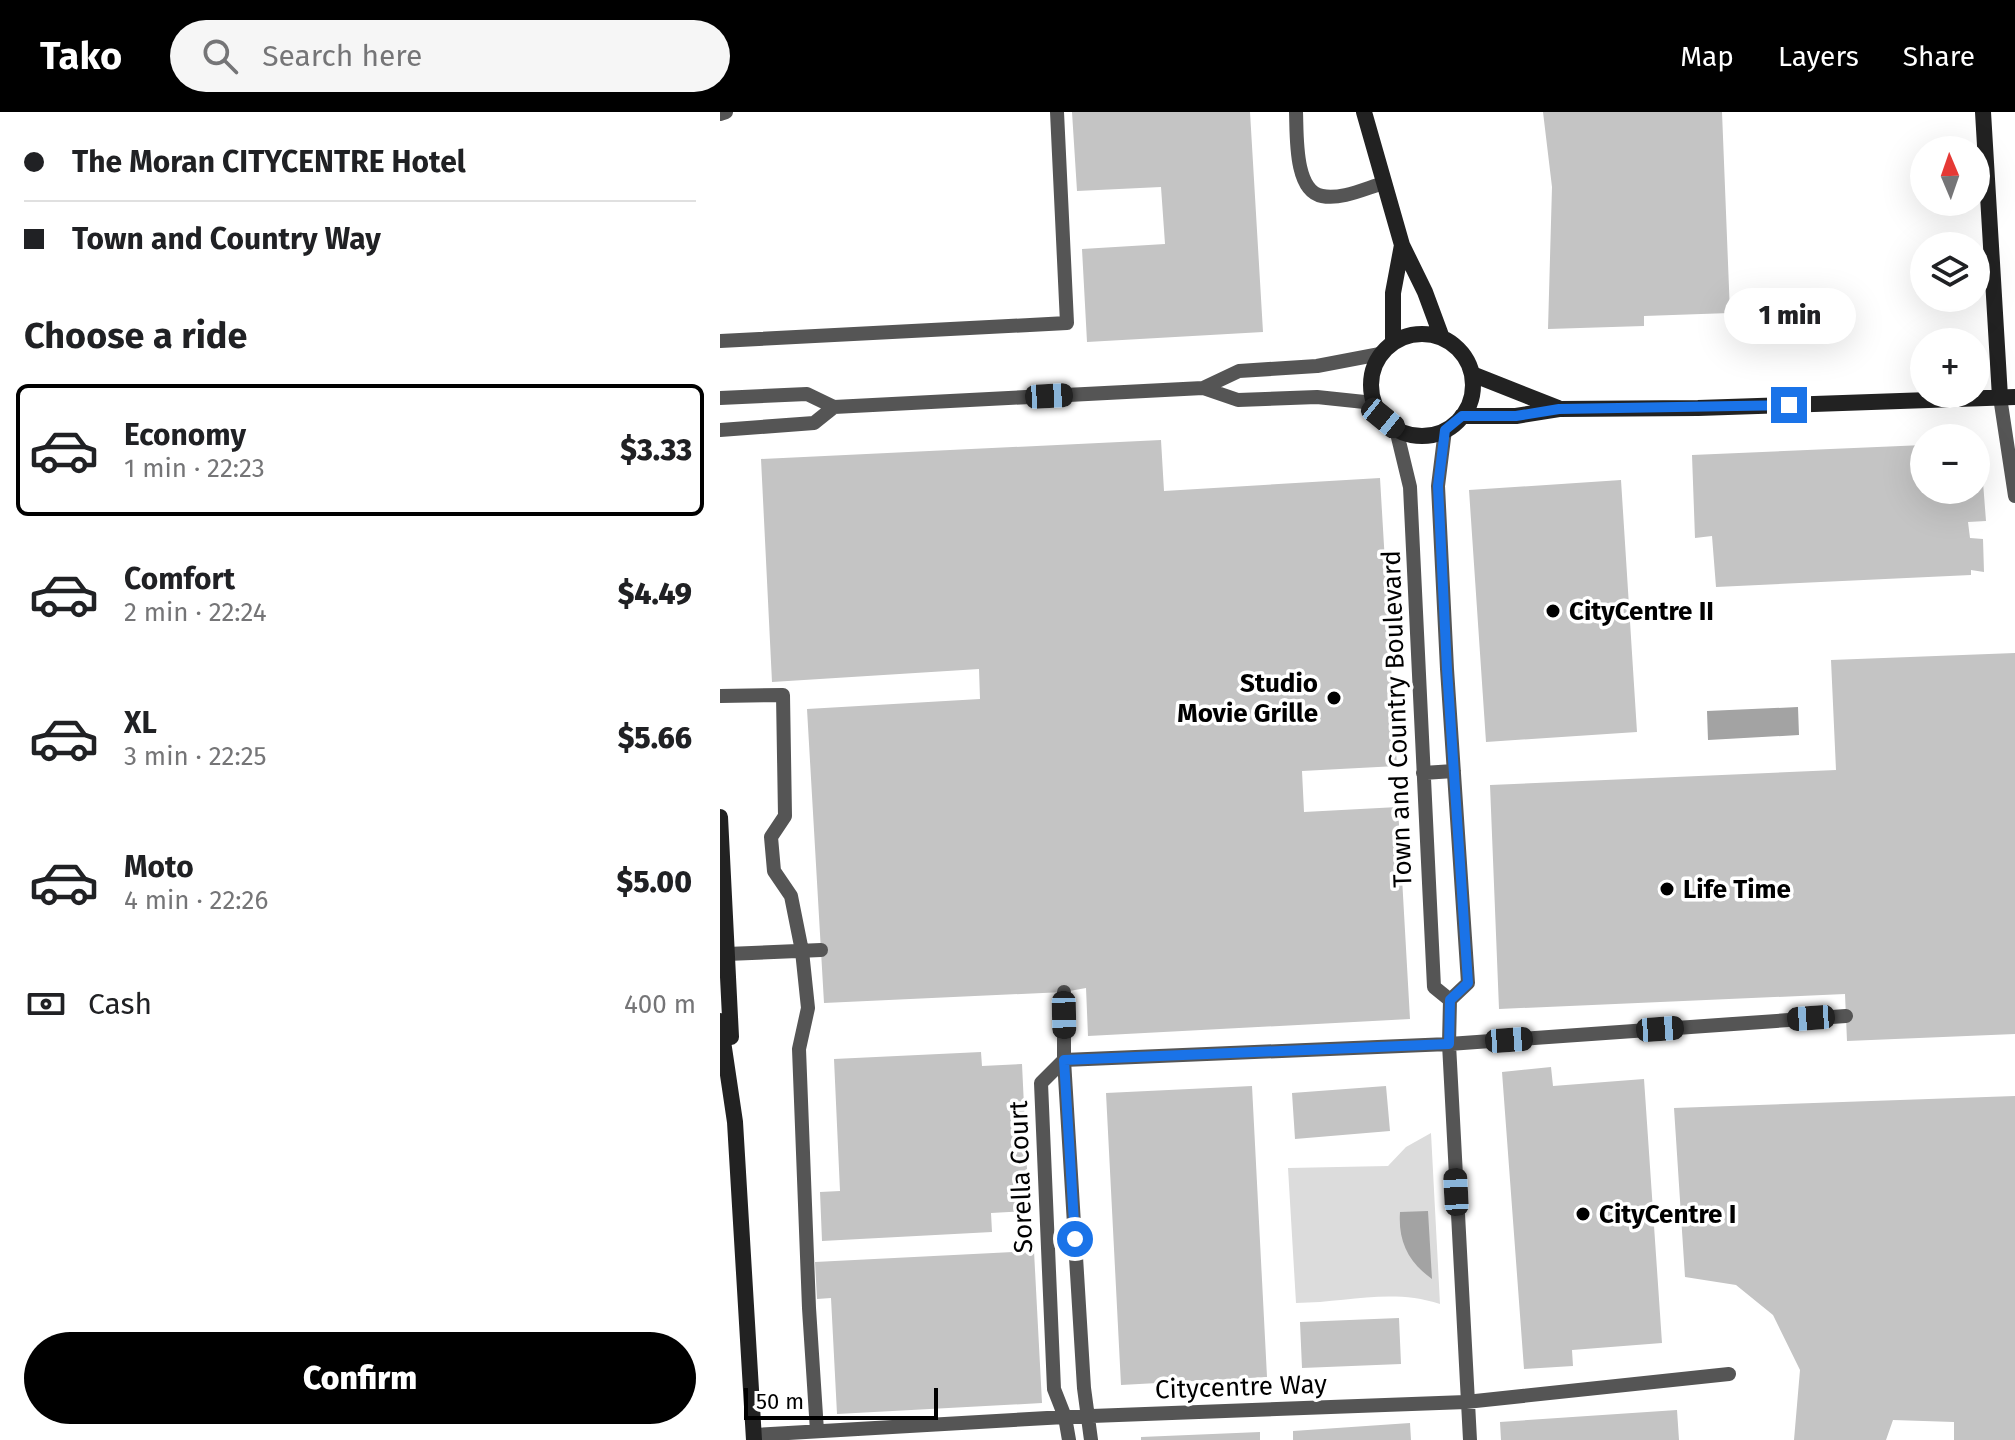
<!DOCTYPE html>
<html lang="en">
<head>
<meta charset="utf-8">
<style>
	body { margin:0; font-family:"Fira Sans",sans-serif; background:#f6f6f6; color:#202124; height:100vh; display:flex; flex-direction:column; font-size:30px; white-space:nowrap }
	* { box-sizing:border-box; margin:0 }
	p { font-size:26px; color:#757577 }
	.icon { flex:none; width:44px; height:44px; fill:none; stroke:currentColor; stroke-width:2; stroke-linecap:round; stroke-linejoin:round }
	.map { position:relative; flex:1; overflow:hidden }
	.panel { display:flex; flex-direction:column; background:#fff; width:720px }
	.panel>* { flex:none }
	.top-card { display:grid; align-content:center; height:176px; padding:0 24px; background:#fff }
	.needle { width:52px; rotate:358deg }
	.tools { position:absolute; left:1190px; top:24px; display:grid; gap:16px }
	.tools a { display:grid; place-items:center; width:80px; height:80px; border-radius:50%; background:#fff; box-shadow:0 8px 32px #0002; font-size:40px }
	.scale { position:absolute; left:24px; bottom:20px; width:194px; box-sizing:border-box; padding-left:8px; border:4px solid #000; border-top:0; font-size:22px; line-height:28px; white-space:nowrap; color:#000; -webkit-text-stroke:6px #fff; paint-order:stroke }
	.end { position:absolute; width:36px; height:36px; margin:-18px; border:10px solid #1a73e8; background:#fff; box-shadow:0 0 0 4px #fff }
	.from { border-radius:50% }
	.bubble { position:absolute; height:56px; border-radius:28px; background:#fff; box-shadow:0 8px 32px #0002; font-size:26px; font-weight:800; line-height:56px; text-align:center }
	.car { position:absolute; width:24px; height:48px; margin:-24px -12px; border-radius:10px; box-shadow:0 0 6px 2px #0007; background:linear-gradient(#222 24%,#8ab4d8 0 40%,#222 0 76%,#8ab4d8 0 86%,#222 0) }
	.top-card b { display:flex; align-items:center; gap:28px; height:76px; font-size:30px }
	.top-card b+b { border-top:2px solid #e0e0e0 }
	.top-card i { width:20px; height:20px; background:#202124 }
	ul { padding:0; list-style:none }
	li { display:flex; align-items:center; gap:24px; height:132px; margin:0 16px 12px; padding:0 8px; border:4px solid transparent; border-radius:12px }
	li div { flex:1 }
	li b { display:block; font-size:30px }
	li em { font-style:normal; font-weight:800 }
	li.active { border-color:#000 }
	li>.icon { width:72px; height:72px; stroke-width:1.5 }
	h2 { padding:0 24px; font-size:36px; line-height:96px }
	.pay { display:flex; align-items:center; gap:20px; height:88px; padding:0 24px; font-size:30px }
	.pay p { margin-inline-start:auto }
	.button { display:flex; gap:16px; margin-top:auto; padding:16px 24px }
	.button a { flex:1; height:92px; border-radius:48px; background:#000; color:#fff; font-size:32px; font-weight:800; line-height:92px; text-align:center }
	header { display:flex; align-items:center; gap:48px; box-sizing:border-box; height:112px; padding:0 40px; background:#000; color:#fff }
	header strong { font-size:38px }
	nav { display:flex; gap:44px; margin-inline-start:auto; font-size:28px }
	.search { width:560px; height:72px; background:#f6f6f6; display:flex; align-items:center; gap:20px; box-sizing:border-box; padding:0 28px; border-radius:44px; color:#757577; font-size:30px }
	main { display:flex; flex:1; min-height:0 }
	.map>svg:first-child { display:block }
	.green { fill:#dcdcdc }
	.water { fill:#a3a3a3 }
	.building { fill:#c4c4c4 }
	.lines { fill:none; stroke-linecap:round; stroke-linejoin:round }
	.lane { stroke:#555; stroke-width:14 }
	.secondary { stroke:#222; stroke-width:16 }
	.route { stroke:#1a73e8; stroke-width:10 }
	.poi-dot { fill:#000; stroke:#fff; stroke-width:3 }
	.labels { text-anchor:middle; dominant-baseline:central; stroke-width:7; stroke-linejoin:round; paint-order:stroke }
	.poi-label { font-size:26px; font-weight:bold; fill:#000; stroke:#fff; text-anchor:start }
	.street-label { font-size:26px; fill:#000; stroke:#fff }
</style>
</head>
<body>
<header>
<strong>Tako</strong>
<div class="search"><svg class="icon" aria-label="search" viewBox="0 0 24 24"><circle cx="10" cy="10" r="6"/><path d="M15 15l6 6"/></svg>Search here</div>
<nav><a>Map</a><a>Layers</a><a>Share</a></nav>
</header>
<main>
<section class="panel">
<div class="top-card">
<b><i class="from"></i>The Moran CITYCENTRE Hotel</b>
<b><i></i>Town and Country Way</b>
</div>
<h2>Choose a ride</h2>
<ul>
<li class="active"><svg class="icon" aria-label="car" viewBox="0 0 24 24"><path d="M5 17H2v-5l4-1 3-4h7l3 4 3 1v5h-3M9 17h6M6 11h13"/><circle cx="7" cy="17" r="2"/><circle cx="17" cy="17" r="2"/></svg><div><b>Economy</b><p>1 min · 22:23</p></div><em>$3.33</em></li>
<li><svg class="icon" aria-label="car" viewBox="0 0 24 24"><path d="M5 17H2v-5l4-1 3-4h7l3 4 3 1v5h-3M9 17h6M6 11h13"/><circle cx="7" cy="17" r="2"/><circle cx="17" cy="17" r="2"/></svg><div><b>Comfort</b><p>2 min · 22:24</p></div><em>$4.49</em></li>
<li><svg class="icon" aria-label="car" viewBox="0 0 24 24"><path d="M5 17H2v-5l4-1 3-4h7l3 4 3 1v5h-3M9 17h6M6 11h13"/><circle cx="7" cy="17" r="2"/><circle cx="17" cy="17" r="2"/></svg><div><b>XL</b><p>3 min · 22:25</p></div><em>$5.66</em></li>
<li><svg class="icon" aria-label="car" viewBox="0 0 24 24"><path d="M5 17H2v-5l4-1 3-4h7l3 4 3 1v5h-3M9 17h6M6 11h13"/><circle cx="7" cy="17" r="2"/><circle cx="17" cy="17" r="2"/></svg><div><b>Moto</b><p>4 min · 22:26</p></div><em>$5.00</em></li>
</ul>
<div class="pay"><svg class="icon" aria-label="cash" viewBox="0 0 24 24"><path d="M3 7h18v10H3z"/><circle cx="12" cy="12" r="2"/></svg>Cash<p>400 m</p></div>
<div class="button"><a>Confirm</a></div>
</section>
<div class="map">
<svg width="1295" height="1328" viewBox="0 0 1295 1328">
	<rect width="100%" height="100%" fill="#fff"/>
	<!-- green -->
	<path class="green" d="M711,1021L720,1192C670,1176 626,1191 576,1191L568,1056L668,1054L686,1035Z"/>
	<!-- water -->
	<path class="water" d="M1078,595L1079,623L988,628L987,599Z
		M708,1099L712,1167C688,1150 678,1129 680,1100Z"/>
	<!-- building -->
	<path class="building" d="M352,0H530L543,220L367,230L362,137L445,132L441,75L357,79Z
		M823,0H1002L1010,201L924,204V214L828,217L832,75Z
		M441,328L444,379L660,366L677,654L582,659L584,700L678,695L690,907L368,924L366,876L344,880L104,891L87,597L260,587L259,557L52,570L41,347Z
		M1256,331H1260L1266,409L1248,410L1250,426L1263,427L1264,460L1251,458V463L996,475L992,424L975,426L972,343L1204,333V378H1256Z
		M901,368L917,620L766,630L749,378Z
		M1295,541V922L1127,929L1125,882L779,897L770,673L1116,658L1111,548Z
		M261,940L262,954L302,952L309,1099L271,1101L272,1120L102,1129L100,1080L120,1079L114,947Z
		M831,955L833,974L924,967L942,1231L852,1238L853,1254L804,1257L782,960Z
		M532,974L547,1265L401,1273L386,981Z
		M666,974L670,1019L575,1027L572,981Z
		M1295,984V1328H1234V1310L1173,1308L1166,1328H1074L1080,1258L1053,1203L1016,1173L965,1165L954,996Z
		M314,1139L322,1291L117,1302L111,1186L97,1187L95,1150Z
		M679,1206L681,1252L582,1256L580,1210Z
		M957,1298L959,1328H781L780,1310Z
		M690,1311L691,1328H573V1319Z
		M540,1320V1328H421V1325Z"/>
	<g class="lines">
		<!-- lane -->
		<path class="lane" d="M576,0C577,22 574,79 602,84C622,88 646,76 664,71
			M0,2L6,0
			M0,229L347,211L337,0
			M1280,285L1295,384
			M0,286L87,282L114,295L94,311L0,318
			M654,291L597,285L518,288L483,276L519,259L597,254L660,242
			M114,295L483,276
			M676,317L690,375L714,875L730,888
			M725,318L718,374L727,557L748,871L730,888L729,932L750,1328
			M0,584L63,583L65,704L51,725L54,759L71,784L82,839L88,896L79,937L89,1196L97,1319
			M703,661L734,659
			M7,842L101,838
			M344,880V948L364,1276L371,1328
			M344,948L729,932L1126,904
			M344,948L321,971L334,1277L345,1305L349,1328
			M34,1323L345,1305L746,1290L1009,1262"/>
		<!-- secondary -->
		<path class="secondary" d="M644,0L682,133L705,180L722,226
			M1263,0L1280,285
			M651 273a51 51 0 1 1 102 0a51 51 0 1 1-102 0Z
			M673,230V181L682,133
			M752,262L838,296
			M742,304H796L839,297L978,296L1295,285
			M0,705L11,925
			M0,909L15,1010L34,1328"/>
	</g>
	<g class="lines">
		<!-- route -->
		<path class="route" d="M355,1127L344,948L729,932L730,888L748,871L727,557L718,374L725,318L742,304H796L839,297L1069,293"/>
	</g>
	<!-- markers -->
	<g class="poi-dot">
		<circle cx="833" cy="499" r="8"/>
		<circle cx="614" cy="586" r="8"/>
		<circle cx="947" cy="777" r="8"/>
		<circle cx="863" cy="1102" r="8"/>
	</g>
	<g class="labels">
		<!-- poi labels -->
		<g class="poi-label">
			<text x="849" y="499">CityCentre II</text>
			<text x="598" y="571" text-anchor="end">Studio<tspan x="598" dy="30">Movie Grille</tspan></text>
			<text x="963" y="777">Life Time</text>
			<text x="879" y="1102">CityCentre I</text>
		</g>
		<!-- street labels -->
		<g class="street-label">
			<text transform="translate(677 607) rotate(-92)">Town and Country Boulevard</text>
			<text transform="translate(301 1065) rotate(-92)">Sorella Court</text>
			<text transform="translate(521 1275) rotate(-2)">Citycentre Way</text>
		</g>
	</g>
</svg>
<div class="tools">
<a><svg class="needle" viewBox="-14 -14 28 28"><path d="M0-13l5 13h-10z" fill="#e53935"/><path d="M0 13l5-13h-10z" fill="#757577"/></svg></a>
<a><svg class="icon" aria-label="layers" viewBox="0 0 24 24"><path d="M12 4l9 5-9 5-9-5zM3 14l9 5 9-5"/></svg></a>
<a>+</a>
<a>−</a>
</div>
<div class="scale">50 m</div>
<i class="end from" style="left:355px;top:1127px"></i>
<i class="end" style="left:1069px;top:293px"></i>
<div class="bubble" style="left:1004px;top:176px;width:132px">1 min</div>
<i class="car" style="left:329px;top:284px;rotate:87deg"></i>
<i class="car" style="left:663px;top:306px;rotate:129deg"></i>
<i class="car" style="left:344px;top:903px;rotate:179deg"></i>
<i class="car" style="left:1091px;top:906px;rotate:266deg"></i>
<i class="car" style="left:940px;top:917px;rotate:86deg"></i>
<i class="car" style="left:789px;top:928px;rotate:86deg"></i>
<i class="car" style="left:736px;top:1080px;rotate:357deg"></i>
</div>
</main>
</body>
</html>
